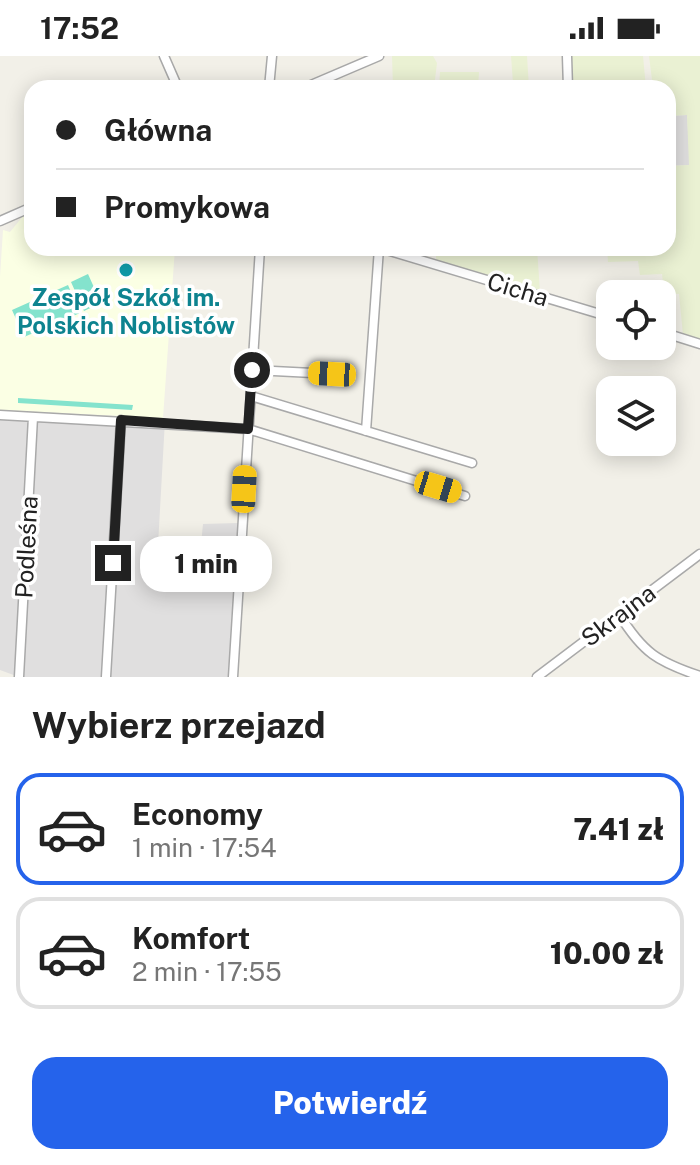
<!DOCTYPE html>
<html lang="pl">
<head>
<meta charset="utf-8">
<style>
	body { margin:0; font-family:"Public Sans",sans-serif; background:#f2f2f2; color:#222; height:100vh; display:flex; flex-direction:column; font-size:30px; white-space:nowrap }
	* { box-sizing:border-box; margin:0 }
	p { font-size:26px; color:#767676 }
	.icon { flex:none; width:44px; height:44px; fill:none; stroke:currentColor; stroke-width:2; stroke-linecap:round; stroke-linejoin:round }
	.map { position:relative; height:621px; overflow:hidden }
	.side { display:flex; flex-direction:column; background:#fff; flex:1 }
	.side>* { flex:none }
	.hud { position:absolute; left:24px; top:24px; width:652px; height:176px; border-radius:24px; box-shadow:0 4px 20px #0003; display:grid; align-content:center; height:176px; padding:0 32px; background:#fff }
	.buttons { position:absolute; left:596px; top:224px; display:grid; gap:16px }
	.buttons a { display:grid; place-items:center; width:80px; height:80px; border-radius:16px; background:#fff; box-shadow:0 4px 20px #0003; font-size:40px }
	.end { position:absolute; width:36px; height:36px; margin:-18px; border:10px solid #222; background:#fff; box-shadow:0 0 0 4px #fff }
	.from { border-radius:50% }
	.bubble { position:absolute; height:56px; border-radius:24px; background:#fff; box-shadow:0 4px 20px #0003; font-size:26px; font-weight:800; line-height:56px; text-align:center }
	.car { position:absolute; width:24px; height:48px; margin:-24px -12px; border-radius:10px; box-shadow:0 0 6px 2px #0007; background:linear-gradient(#f5c518 24%,#345 0 40%,#f5c518 0 76%,#345 0 86%,#f5c518 0) }
	.hud b { display:flex; align-items:center; gap:28px; height:76px; font-size:30px }
	.hud b+b { border-top:2px solid #e0e0e0 }
	.hud i { width:20px; height:20px; background:#222 }
	ul { padding:0; list-style:none }
	li { display:flex; align-items:center; gap:24px; height:112px; margin:0 16px 12px; padding:0 16px; border:4px solid #e0e0e0; border-radius:24px }
	li div { flex:1 }
	li b { display:block; font-size:30px }
	li em { font-style:normal; font-weight:800 }
	li.current { border-color:#2563eb }
	li>.icon { width:72px; height:72px; stroke-width:1.5 }
	h2 { padding:0 32px; font-size:36px; line-height:96px }
	.button { display:flex; gap:16px; margin-top:auto; padding:16px 32px }
	.button a { flex:1; height:92px; border-radius:24px; background:#2563eb; color:#fff; font-size:32px; font-weight:800; line-height:92px; text-align:center }
	.status { display:flex; justify-content:space-between; align-items:center; height:56px; padding:0 40px; background:#fff; direction:ltr }
	.status svg { height:22px; fill:currentColor }
	.map>svg:first-child { display:block }
	.residential { fill:#e0dfdf }
	.education { fill:#fbffe4 }
	.farmland { fill:#eaf1d3 }
	.pitch { fill:#84e3cd }
	.lines { fill:none; stroke-linecap:round; stroke-linejoin:round }
	.minor-casing { stroke:#a9a9a9; stroke-width:11 }
	.minor { stroke:#fff; stroke-width:8 }
	.route { stroke:#222; stroke-width:10 }
	.culture-dot { fill:#0f9aa8; stroke:#fff; stroke-width:3 }
	.labels { text-anchor:middle; dominant-baseline:central; stroke-width:7; stroke-linejoin:round; paint-order:stroke }
	.street-label { font-size:24px; fill:#222; stroke:#fff }
	.culture-label { font-size:24px; font-weight:bold; fill:#0d838f; stroke:#fff }
</style>
</head>
<body>
<div class="status"><b>17:52</b><svg viewBox="0 0 49 12"><path d="M0 12V9h3v3zM5 12V6h3v6zM10 12V3h3v9zM15 12V0h3v12zM26 1h20v11H26zM47 4h2v5h-2z"/></svg></div>
<div class="map">
<svg width="700" height="621" viewBox="0 0 700 621">
	<rect width="100%" height="100%" fill="#f2f0e8"/>
	<!-- residential -->
	<path class="residential" d="M687,59L690,109L668,110V60Z
		M0,355L165,364L157,507L199,509L203,468L239,467L228,621H19L0,614Z"/>
	<!-- education -->
	<path class="education" d="M32,156V192H175L163,362L0,354V221L3,174L10,176L23,160Z"/>
	<!-- farmland -->
	<path class="farmland" d="M392,0H433L437,7L434,32H393Z
		M511,0H527L529,32H501L513,27Z
		M571,0H643L646,32H572Z
		M649,0H700V284L683,279L679,238L664,237L662,218L640,219L638,205L608,206L607,192H668V110L689,109L687,59L668,60V32H653Z
		M440,16H479L478,32H439Z
		M436,192H537L540,236L436,205Z"/>
	<!-- pitch -->
	<path class="pitch" d="M88,218L101,247L84,255L71,226Z
		M68,229L80,257L24,281L12,254Z
		M18,342L133,349L132,354L18,347Z"/>
	<g class="lines">
		<defs>
			<path id="minor" d="M164,0L178,32
				M567,0L568,32
				M269,32L272,0
				M304,32L379,0
				M0,165L32,151
				M380,192L610,261
				M662,276L700,288
				M252,314L332,318
				M251,340L472,407
				M0,359L248,373L465,440
				M366,375L379,192
				M619,558C643,597 658,606 700,620
				M19,621L33,361
				M106,621L121,364
				M233,621L260,192
				M537,621L700,498"/>
		</defs>
		<!-- minor casing -->
		<use href="#minor" class="minor-casing"/>
		<!-- minor -->
		<use href="#minor" class="minor"/>
	</g>
	<g class="lines">
		<!-- route -->
		<path class="route" d="M113,507L121,364L248,373L252,314"/>
	</g>
	<!-- markers -->
	<circle class="culture-dot" cx="126" cy="214" r="8"/>
	<g class="labels">
		<!-- street labels -->
		<g class="street-label">
			<text transform="translate(518 233) rotate(17)">Cicha</text>
			<text transform="translate(26 491) rotate(-87)">Podleśna</text>
			<text transform="translate(618 559) rotate(-37)">Skrajna</text>
		</g>
		<!-- culture labels -->
		<g class="culture-label">
			<text x="126" y="241">Zespół Szkół im.<tspan x="126" dy="28">Polskich Noblistów</tspan></text>
		</g>
	</g>
</svg>
<div class="buttons">
<a><svg class="icon" aria-label="locate" viewBox="0 0 24 24"><circle cx="12" cy="12" r="6"/><path d="M12 2v4M12 18v4M2 12h4M18 12h4"/></svg></a>
<a><svg class="icon" aria-label="layers" viewBox="0 0 24 24"><path d="M12 4l9 5-9 5-9-5zM3 14l9 5 9-5"/></svg></a>
</div>
<i class="end from" style="left:252px;top:314px"></i>
<i class="end" style="left:113px;top:507px"></i>
<div class="bubble" style="left:140px;top:480px;width:132px">1 min</div>
<i class="car" style="left:332px;top:318px;rotate:273deg"></i>
<i class="car" style="left:438px;top:431px;rotate:107deg"></i>
<i class="car" style="left:244px;top:433px;rotate:3deg"></i>
<div class="hud">
<b><i class="from"></i>Główna</b>
<b><i></i>Promykowa</b>
</div>
</div>
<section class="side">
<h2>Wybierz przejazd</h2>
<ul>
<li class="current"><svg class="icon" aria-label="car" viewBox="0 0 24 24"><path d="M5 17H2v-5l4-1 3-4h7l3 4 3 1v5h-3M9 17h6M6 11h13"/><circle cx="7" cy="17" r="2"/><circle cx="17" cy="17" r="2"/></svg><div><b>Economy</b><p>1 min · 17:54</p></div><em>7.41 zł</em></li>
<li><svg class="icon" aria-label="car" viewBox="0 0 24 24"><path d="M5 17H2v-5l4-1 3-4h7l3 4 3 1v5h-3M9 17h6M6 11h13"/><circle cx="7" cy="17" r="2"/><circle cx="17" cy="17" r="2"/></svg><div><b>Komfort</b><p>2 min · 17:55</p></div><em>10.00 zł</em></li>
</ul>
<div class="button"><a>Potwierdź</a></div>
</section>
</body>
</html>
